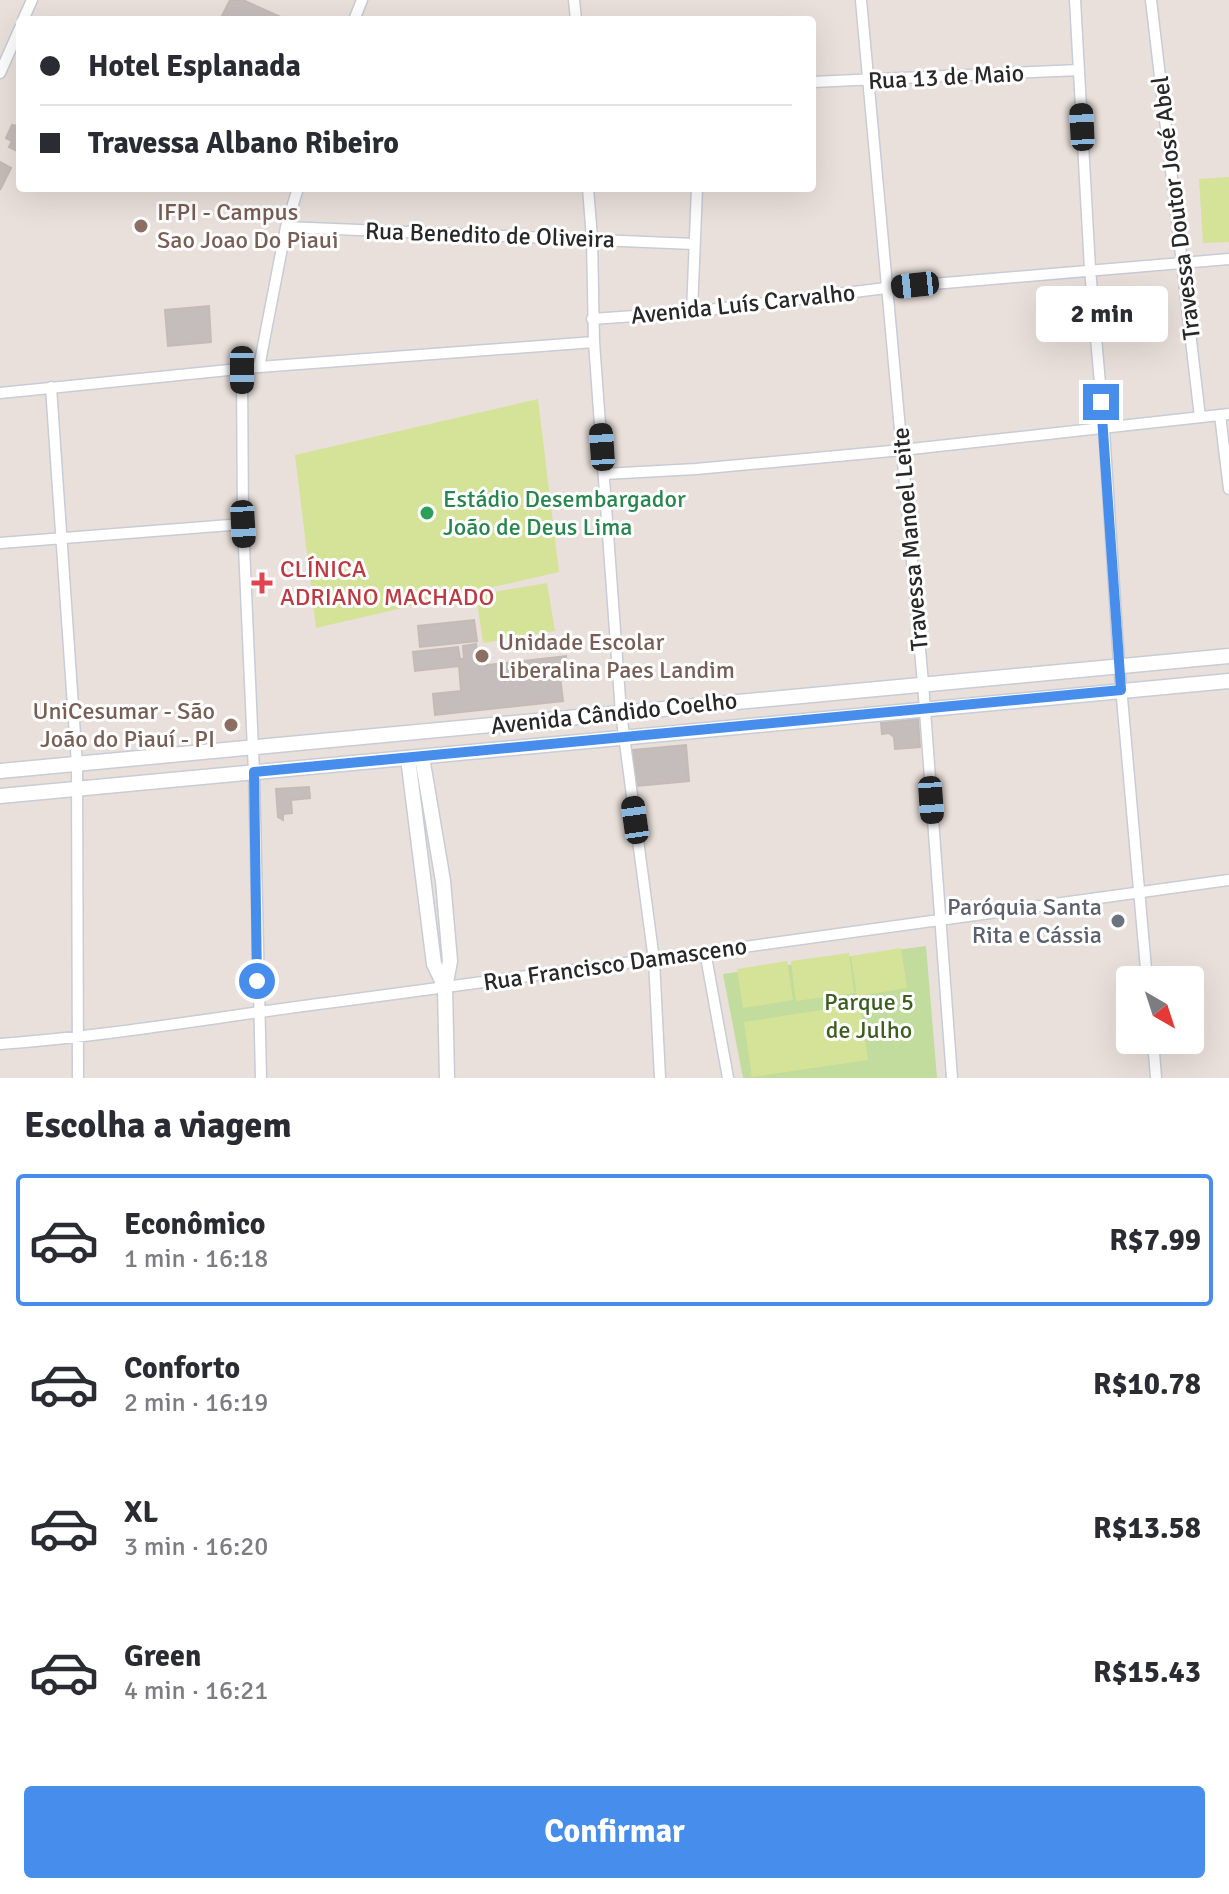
<!DOCTYPE html>
<html lang="pt">
<head>
<meta charset="utf-8">
<style>
	body { margin:0; font-family:Signika,sans-serif; background:#f2f2f3; color:#2b2b33; height:100vh; display:flex; flex-direction:column; font-size:30px; white-space:nowrap }
	* { box-sizing:border-box; margin:0 }
	p { font-size:26px; color:#7c7c81 }
	.icon { flex:none; width:44px; height:44px; fill:none; stroke:currentColor; stroke-width:2; stroke-linecap:round; stroke-linejoin:round }
	.map { position:relative; height:1078px; overflow:hidden }
	.side { display:flex; flex-direction:column; background:#fff; flex:1 }
	.side>* { flex:none }
	.top-card { position:absolute; left:16px; top:16px; width:800px; height:176px; border-radius:8px; box-shadow:0 8px 32px #0002; display:grid; align-content:center; height:176px; padding:0 24px; background:#fff }
	.needle { width:52px; rotate:141deg }
	.buttons { position:absolute; left:1116px; top:966px; display:grid; gap:16px }
	.buttons a { display:grid; place-items:center; width:88px; height:88px; border-radius:8px; background:#fff; box-shadow:0 8px 32px #0002; font-size:40px }
	.end { position:absolute; width:36px; height:36px; margin:-18px; border:10px solid #478deb; background:#fff; box-shadow:0 0 0 4px #fff }
	.from { border-radius:50% }
	.bubble { position:absolute; height:56px; border-radius:8px; background:#fff; box-shadow:0 8px 32px #0002; font-size:26px; font-weight:800; line-height:56px; text-align:center }
	.car { position:absolute; width:24px; height:48px; margin:-24px -12px; border-radius:10px; box-shadow:0 0 6px 2px #0007; background:linear-gradient(#222 24%,#8ab4d8 0 40%,#222 0 76%,#8ab4d8 0 86%,#222 0) }
	.top-card b { display:flex; align-items:center; gap:28px; height:76px; font-size:30px }
	.top-card b+b { border-top:2px solid #e1e1e2 }
	.top-card i { width:20px; height:20px; background:#2b2b33 }
	ul { padding:0; list-style:none }
	li { display:flex; align-items:center; gap:24px; height:132px; margin:0 16px 12px; padding:0 8px; border:4px solid transparent; border-radius:8px }
	li div { flex:1 }
	li b { display:block; font-size:30px }
	li em { font-style:normal; font-weight:800 }
	li.current { border-color:#478deb }
	li>.icon { width:72px; height:72px; stroke-width:1.5 }
	h2 { padding:0 24px; font-size:36px; line-height:96px }
	.action { display:flex; gap:16px; margin-top:auto; padding:16px 24px }
	.action a { flex:1; height:92px; border-radius:8px; background:#478deb; color:#fff; font-size:32px; font-weight:800; line-height:92px; text-align:center }
	.map>svg:first-child { display:block }
	.green { fill:#c1dc9c }
	.pitch { fill:#d5e398 }
	.building { fill:#c5bdbb; stroke:#c5bbb5; stroke-width:2 }
	.lines { fill:none; stroke-linecap:round; stroke-linejoin:round }
	.street-casing { stroke:#c7ccd5; stroke-width:13 }
	.secondary-casing { stroke:#c7ccd5; stroke-width:17 }
	.street { stroke:#fff; stroke-width:10 }
	.secondary { stroke:#fff; stroke-width:14 }
	.route { stroke:#478deb; stroke-width:10 }
	.education-dot { fill:#8d6e63; stroke:#fff; stroke-width:3 }
	.leisure-dot { fill:#2e9e5b; stroke:#fff; stroke-width:3 }
	.health-dot { fill:#e0444e; stroke:#fff; stroke-width:3 }
	.worship-dot { fill:#6b7280; stroke:#fff; stroke-width:3 }
	.labels { text-anchor:middle; dominant-baseline:central; stroke-width:6; stroke-linejoin:round; paint-order:stroke }
	.street-label { font-size:24px; fill:#282828; stroke:#fff }
	.education-label { font-size:24px; fill:#785e54; stroke:#fff; text-anchor:start }
	.leisure-label { font-size:24px; fill:#27864d; stroke:#fff; text-anchor:start }
	.health-label { font-size:24px; fill:#be3a42; stroke:#fff; text-anchor:start }
	.worship-label { font-size:24px; fill:#5b616d; stroke:#fff; text-anchor:end }
	.park-label { font-size:24px; fill:#3c5f1f; stroke:#fff }
</style>
</head>
<body>
<div class="map">
<svg width="1229" height="1078" viewBox="0 0 1229 1078">
	<rect width="100%" height="100%" fill="#eae0db"/>
	<!-- green -->
	<path class="green" d="M926,946L937,1078H743L723,974Z"/>
	<!-- pitch -->
	<path class="pitch" d="M1229,177V242L1203,243L1199,179Z
		M538,399L559,572L316,628L295,455Z
		M547,583L555,631L483,643L476,595Z
		M901,948L907,988L857,996L851,956Z
		M849,953L854,993L796,1001L791,961Z
		M787,961L793,1000L743,1008L737,969Z
		M860,1004L868,1060L752,1077L744,1022Z"/>
	<!-- building -->
	<path class="building" d="M230,0H243L285,19L220,20Z
		M12,125L20,126L19,152L9,147L12,141L6,138Z
		M0,162L11,168L0,190Z
		M209,306L211,342L168,346L165,310Z
		M474,620L477,641L420,647L418,626Z
		M476,644L479,666L566,656L568,675L560,676L563,701L435,715L433,694L461,691L459,666L415,671L413,652L458,647L460,659H464L463,646Z
		M918,719L920,747L895,749L894,737L889,733L882,734L881,723Z
		M686,745L689,781L637,786L633,750Z
		M309,787L310,798L291,800L292,813L283,814V820L278,817L276,789Z"/>
	<g class="lines">
		<defs>
			<path id="street" d="M574,0L576,20
				M861,0L923,683L952,1078
				M1075,0L1090,269L1104,429L1119,664L1147,980
				M1151,0L1200,417
				M23,20L32,0
				M354,20L362,0
				M0,73L20,28
				M812,82L1079,70
				M588,188L592,238L594,342L621,713L654,960L660,1078
				M286,227L694,244
				M692,312L697,188
				M592,319L692,312L886,288L1229,259
				M259,367L286,227L298,188
				M242,370L243,524L254,772L261,1078
				M51,387L77,764L78,1078
				M0,393L259,367L594,342
				M1220,415L1229,489
				M604,474L696,469L902,450L1229,414
				M0,543L243,524
				M705,951L728,1078
				M1153,1040L1156,1078
				M0,1044C112,1036 222,1016 334,1002C633,964 930,920 1229,880"/>
			<path id="secondary" d="M422,757L443,881L450,961L445,988L447,1078
				M408,758L434,964L445,987
				M0,771L1229,656
				M0,796L1229,681"/>
		</defs>
		<!-- street casing -->
		<use href="#street" class="street-casing"/>
		<!-- secondary casing -->
		<use href="#secondary" class="secondary-casing"/>
		<!-- street -->
		<use href="#street" class="street"/>
		<!-- secondary -->
		<use href="#secondary" class="secondary"/>
	</g>
	<g class="lines">
		<!-- route -->
		<path class="route" d="M257,981L254,772L1121,690L1101,402"/>
	</g>
	<!-- markers -->
	<g class="education-dot">
		<circle cx="141" cy="226" r="8"/>
		<circle cx="482" cy="656" r="8"/>
		<circle cx="231" cy="725" r="8"/>
	</g>
	<circle class="leisure-dot" cx="427" cy="513" r="8"/>
	<path class="health-dot" d="M258 571h8v8h8v8h-8v8h-8v-8h-8v-8h8z"/>
	<circle class="worship-dot" cx="1118" cy="921" r="8"/>
	<g class="labels">
		<!-- street labels -->
		<g class="street-label">
			<text transform="translate(946 77) rotate(-3)">Rua 13 de Maio</text>
			<text transform="translate(1176 208) rotate(-97)">Travessa Doutor José Abel</text>
			<text transform="translate(490 235) rotate(2)">Rua Benedito de Oliveira</text>
			<text transform="translate(743 304) rotate(-6)">Avenida Luís Carvalho</text>
			<text transform="translate(910 539) rotate(-95)">Travessa Manoel Leite</text>
			<text transform="translate(614 713) rotate(-6)">Avenida Cândido Coelho</text>
			<text transform="translate(615 964) rotate(-8)">Rua Francisco Damasceno</text>
		</g>
		<!-- education labels -->
		<g class="education-label">
			<text x="157" y="212">IFPI - Campus<tspan x="157" dy="28">Sao Joao Do Piaui</tspan></text>
			<text x="498" y="642">Unidade Escolar<tspan x="498" dy="28">Liberalina Paes Landim</tspan></text>
			<text x="215" y="711" text-anchor="end">UniCesumar - São<tspan x="215" dy="28">João do Piauí - PI</tspan></text>
		</g>
		<!-- leisure labels -->
		<g class="leisure-label">
			<text x="443" y="499">Estádio Desembargador<tspan x="443" dy="28">João de Deus Lima</tspan></text>
		</g>
		<!-- health labels -->
		<g class="health-label">
			<text x="280" y="569">CLÍNICA<tspan x="280" dy="28">ADRIANO MACHADO</tspan></text>
		</g>
		<!-- worship labels -->
		<g class="worship-label">
			<text x="1102" y="907">Paróquia Santa<tspan x="1102" dy="28">Rita e Cássia</tspan></text>
		</g>
		<!-- park labels -->
		<g class="park-label">
			<text x="869" y="1002">Parque 5<tspan x="869" dy="28">de Julho</tspan></text>
		</g>
	</g>
</svg>
<div class="buttons">
<a><svg class="needle" viewBox="-14 -14 28 28"><path d="M0-13l5 13h-10z" fill="#e53935"/><path d="M0 13l5-13h-10z" fill="#7c7c81"/></svg></a>
</div>
<i class="end from" style="left:257px;top:981px"></i>
<i class="end" style="left:1101px;top:402px"></i>
<div class="bubble" style="left:1036px;top:286px;width:132px">2 min</div>
<i class="car" style="left:1082px;top:127px;rotate:357deg"></i>
<i class="car" style="left:915px;top:285px;rotate:264deg"></i>
<i class="car" style="left:242px;top:370px;rotate:180deg"></i>
<i class="car" style="left:602px;top:447px;rotate:356deg"></i>
<i class="car" style="left:243px;top:524px;rotate:177deg"></i>
<i class="car" style="left:931px;top:800px;rotate:176deg"></i>
<i class="car" style="left:635px;top:820px;rotate:352deg"></i>
<div class="top-card">
<b><i class="from"></i>Hotel Esplanada</b>
<b><i></i>Travessa Albano Ribeiro</b>
</div>
</div>
<section class="side">
<h2>Escolha a viagem</h2>
<ul>
<li class="current"><svg class="icon" aria-label="car" viewBox="0 0 24 24"><path d="M5 17H2v-5l4-1 3-4h7l3 4 3 1v5h-3M9 17h6M6 11h13"/><circle cx="7" cy="17" r="2"/><circle cx="17" cy="17" r="2"/></svg><div><b>Econômico</b><p>1 min · 16:18</p></div><em>R$7.99</em></li>
<li><svg class="icon" aria-label="car" viewBox="0 0 24 24"><path d="M5 17H2v-5l4-1 3-4h7l3 4 3 1v5h-3M9 17h6M6 11h13"/><circle cx="7" cy="17" r="2"/><circle cx="17" cy="17" r="2"/></svg><div><b>Conforto</b><p>2 min · 16:19</p></div><em>R$10.78</em></li>
<li><svg class="icon" aria-label="car" viewBox="0 0 24 24"><path d="M5 17H2v-5l4-1 3-4h7l3 4 3 1v5h-3M9 17h6M6 11h13"/><circle cx="7" cy="17" r="2"/><circle cx="17" cy="17" r="2"/></svg><div><b>XL</b><p>3 min · 16:20</p></div><em>R$13.58</em></li>
<li><svg class="icon" aria-label="car" viewBox="0 0 24 24"><path d="M5 17H2v-5l4-1 3-4h7l3 4 3 1v5h-3M9 17h6M6 11h13"/><circle cx="7" cy="17" r="2"/><circle cx="17" cy="17" r="2"/></svg><div><b>Green</b><p>4 min · 16:21</p></div><em>R$15.43</em></li>
</ul>
<div class="action"><a>Confirmar</a></div>
</section>
</body>
</html>
